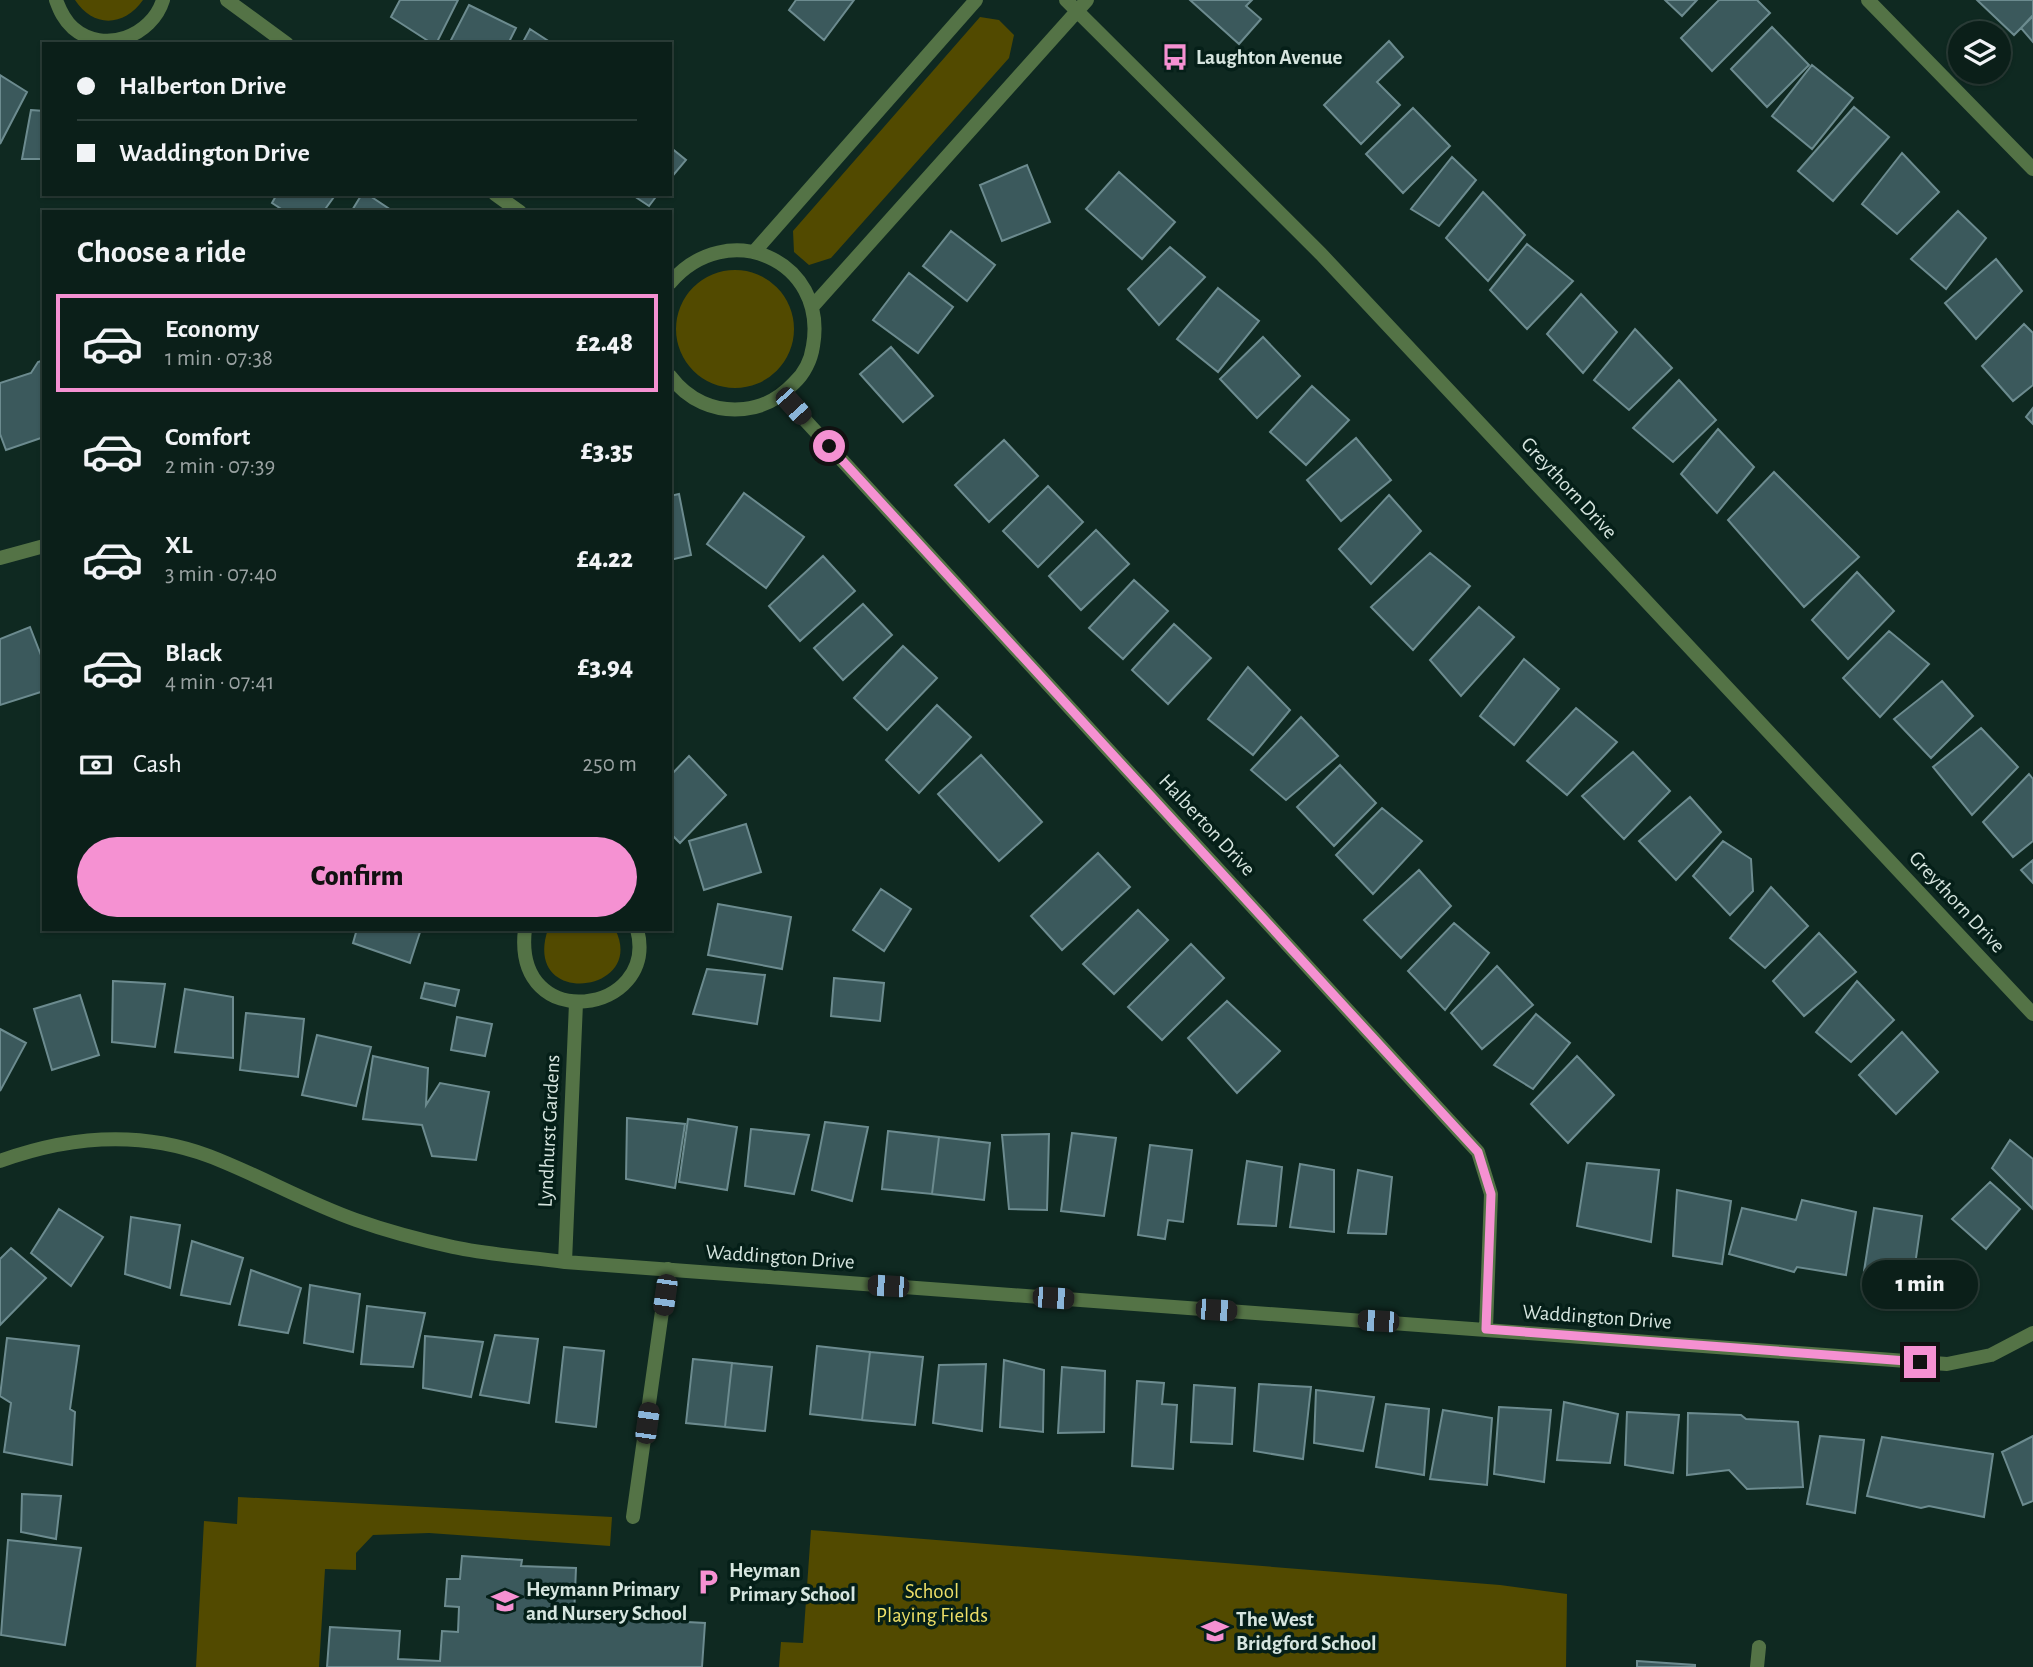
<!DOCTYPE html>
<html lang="en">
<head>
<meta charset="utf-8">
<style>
	body { margin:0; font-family:"Alegreya Sans",sans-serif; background:#192c26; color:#f1f3f6; height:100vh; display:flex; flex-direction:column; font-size:26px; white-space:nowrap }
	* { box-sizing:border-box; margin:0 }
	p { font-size:23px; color:#9aa2a2 }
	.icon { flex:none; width:38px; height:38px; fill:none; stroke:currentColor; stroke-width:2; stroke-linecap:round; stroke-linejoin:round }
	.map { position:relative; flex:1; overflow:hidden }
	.panel { position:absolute; left:42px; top:210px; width:630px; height:721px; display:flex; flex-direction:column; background:#0b1f19; border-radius:0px; box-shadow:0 2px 5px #0004,0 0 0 2px #2b3d38 }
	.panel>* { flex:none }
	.top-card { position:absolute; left:42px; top:42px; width:630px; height:154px; border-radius:0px; box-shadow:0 2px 5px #0004,0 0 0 2px #2b3d38; display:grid; align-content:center; height:154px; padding:0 35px; background:#0b1f19 }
	.controls { position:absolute; left:1948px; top:21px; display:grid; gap:14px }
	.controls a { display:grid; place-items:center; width:63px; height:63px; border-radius:50%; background:#0b1f19; box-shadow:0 2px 5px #0004,0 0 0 2px #2b3d38; font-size:35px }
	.end { position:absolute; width:32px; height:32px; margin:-16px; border:9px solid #f591d2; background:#111; box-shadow:0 0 0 4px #111 }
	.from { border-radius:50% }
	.bubble { position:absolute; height:49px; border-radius:24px; background:#0b1f19; box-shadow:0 2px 5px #0004,0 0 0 2px #2b3d38; font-size:23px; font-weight:800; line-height:49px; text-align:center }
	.car { position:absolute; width:21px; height:42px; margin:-21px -10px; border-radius:9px; box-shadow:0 0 5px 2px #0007; background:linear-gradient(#222 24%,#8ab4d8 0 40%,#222 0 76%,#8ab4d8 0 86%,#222 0) }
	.top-card b { display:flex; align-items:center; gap:24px; height:66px; font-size:26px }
	.top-card b+b { border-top:2px solid #2b3d38 }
	.top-card i { width:18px; height:18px; background:#f1f3f6 }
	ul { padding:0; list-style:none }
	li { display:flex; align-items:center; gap:21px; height:98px; margin:0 14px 10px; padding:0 21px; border:4px solid transparent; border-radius:0px }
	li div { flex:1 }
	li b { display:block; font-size:26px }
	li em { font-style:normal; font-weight:800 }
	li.active { border-color:#f591d2 }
	li>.icon { width:63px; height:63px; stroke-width:1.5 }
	h2 { padding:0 35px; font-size:32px; line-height:84px }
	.pay { display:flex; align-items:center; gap:18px; height:77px; padding:0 35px; font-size:26px }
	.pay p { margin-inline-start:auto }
	.button { display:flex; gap:14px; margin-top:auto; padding:14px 35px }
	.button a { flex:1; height:80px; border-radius:42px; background:#f591d2; color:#111; font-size:28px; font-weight:800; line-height:80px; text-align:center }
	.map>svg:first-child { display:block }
	.green { fill:#524a00 }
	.building { fill:#3b595c; stroke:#6c8b8f; stroke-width:2 }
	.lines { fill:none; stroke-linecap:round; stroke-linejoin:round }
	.lane { stroke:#547346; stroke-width:14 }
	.street { stroke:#547346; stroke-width:14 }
	.route { stroke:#f591d2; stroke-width:9 }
	.labels { text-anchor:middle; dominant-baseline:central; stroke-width:7; stroke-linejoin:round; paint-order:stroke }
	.poi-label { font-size:21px; font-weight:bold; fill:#d6e5df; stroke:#051f18; text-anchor:start }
	.street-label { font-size:21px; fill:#d6e5df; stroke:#051f18 }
	.park-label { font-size:21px; fill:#eddf67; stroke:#051f18 }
</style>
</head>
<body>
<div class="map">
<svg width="2033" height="1667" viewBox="0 0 2033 1667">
	<rect width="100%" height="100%" fill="#0f2921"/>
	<!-- green -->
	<path class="green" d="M75,0H143C124,27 93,28 75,0Z
		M980,17L999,20L1014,35L1009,58L831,258L809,265L794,252L793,231Z
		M676 329a59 59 0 1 1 118 0a59 59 0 1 1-118 0Z
		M548,929H615C648,994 521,1009 548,929Z
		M238,1497L612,1517L610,1546L429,1533L373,1535L356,1553V1570L325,1569L319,1667H196L204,1521L237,1524Z
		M811,1530L1500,1585L1567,1594L1566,1667H779L781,1642L803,1643Z"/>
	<!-- building -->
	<path class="building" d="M400,0H458L436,44H433L391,17Z
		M796,0H854L824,40L789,10Z
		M1190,0H1252L1246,6L1261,19L1239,44Z
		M1665,0H1697L1682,16Z
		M1719,0H1757L1770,13L1712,71L1681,38Z
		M1977,0H2033V16L2014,35Z
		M469,5L516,28L508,44H449Z
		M2033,15V42L2021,28Z
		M1772,27L1809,65L1767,107L1731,69Z
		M530,29L553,44H522Z
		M1389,41L1403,57L1377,82L1400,105L1361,144L1324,105Z
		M1812,65L1853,98L1812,149L1772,116Z
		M0,75L27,92L0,144Z
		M1854,107L1889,137L1833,201L1798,171Z
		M1413,108L1450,146L1403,193L1366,154Z
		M31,110L44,111V159H22Z
		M670,147L686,160L670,179Z
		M1902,153L1939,192L1897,234L1862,204Z
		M1452,157L1476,180L1439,226L1411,209Z
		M1027,165L1050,222L1002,241L980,185Z
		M1119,172L1175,222L1142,259L1086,209Z
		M1483,192L1525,235L1488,281L1446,238Z
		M277,194H336L323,212H286L272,203Z
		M362,194H367L394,212H351Z
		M631,194H658L649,206Z
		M1958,211L1986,238L1946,289L1911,259Z
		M951,231L995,265L967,301L923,266Z
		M1527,244L1573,281L1527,329L1490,290Z
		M1170,247L1205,277L1159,325L1128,289Z
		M1996,259L2022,291L1976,339L1945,303Z
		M909,273L953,307L918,353L873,320Z
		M1218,288L1259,321L1218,372L1177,339Z
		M1581,294L1617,332L1583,373L1547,334Z
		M2024,324L2033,333V385L2013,401L1982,366Z
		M1635,329L1672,368L1629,410L1594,380Z
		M1263,337L1300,376L1257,418L1220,379Z
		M891,347L933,396L903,422L860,374Z
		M44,360V437L6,450L0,434V383L31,373L38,362Z
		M1679,380L1716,420L1673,462L1633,428Z
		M1312,386L1349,420L1306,465L1270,432Z
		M2033,408V424L2026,417Z
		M1718,429L1754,467L1717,513L1681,474Z
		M1356,438L1391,480L1341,521L1307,480Z
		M1004,440L1038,476L989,522L955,485Z
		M1774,472L1859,557L1804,607L1728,520Z
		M1048,486L1083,522L1038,567L1003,531Z
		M744,493L804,537L766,588L707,544Z
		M679,494L691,555L670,560V496Z
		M1389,495L1421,531L1371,584L1339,549Z
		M1096,530L1129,564L1081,610L1049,576Z
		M1430,553L1470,586L1413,650L1371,607Z
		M823,556L855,591L800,641L769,606Z
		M1857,572L1894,611L1848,659L1812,620Z
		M1134,580L1168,611L1123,659L1089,628Z
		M863,604L892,635L843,680L814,648Z
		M1479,607L1514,637L1461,696L1430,660Z
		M1174,624L1211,658L1168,704L1132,670Z
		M30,627L44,663V691L0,705V639Z
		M1889,631L1929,664L1880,717L1843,678Z
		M903,646L937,678L887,730L854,698Z
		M1524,659L1559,689L1514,745L1480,716Z
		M1248,667L1290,710L1253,755L1208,719Z
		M1942,681L1973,716L1931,758L1894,719Z
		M937,705L971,737L919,793L886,760Z
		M1576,708L1617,742L1567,795L1527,761Z
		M1301,717L1338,756L1286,800L1251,770Z
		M1981,728L2018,767L1972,815L1933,767Z
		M1633,752L1670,791L1624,839L1582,796Z
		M981,755L1042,822L999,861L938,794Z
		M689,756L726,795L680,843L670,833V776Z
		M1340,765L1376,803L1334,846L1297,807Z
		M2029,774L2033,779V841L2013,857L1983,822Z
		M1690,797L1721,832L1676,880L1639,841Z
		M1382,808L1422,841L1373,894L1336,855Z
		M746,824L761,872L704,890L689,841Z
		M1723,841L1751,859L1753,891L1730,915L1693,876Z
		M1098,853L1130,887L1062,950L1031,916Z
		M2033,860V883L2021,870Z
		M1419,870L1451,906L1401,958L1364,920Z
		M1771,887L1808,926L1765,968L1730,938Z
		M881,889L911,909L884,951L853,930Z
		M718,904L791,917L782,969L708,955Z
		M1138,910L1168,940L1114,994L1083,964Z
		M1454,923L1489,953L1445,1010L1408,971Z
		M357,929H421L410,963L353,943Z
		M1819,933L1856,972L1804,1016L1773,981Z
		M1191,944L1224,978L1162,1040L1128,1007Z
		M1497,966L1533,1005L1482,1049L1451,1013Z
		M707,969L765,975L757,1024L693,1014Z
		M834,978L884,983L880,1021L831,1016Z
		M113,981L165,984L155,1047L112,1042Z
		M1857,981L1894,1020L1851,1062L1816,1032Z
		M425,983L459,990L455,1006L421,998Z
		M185,989L233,997V1058L175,1052Z
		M80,995L99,1055L52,1070L34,1009Z
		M1227,1001L1280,1051L1237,1093L1188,1038Z
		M246,1013L304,1019L298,1077L240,1070Z
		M1536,1014L1570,1043L1533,1089L1494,1065Z
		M457,1017L492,1024L485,1056L451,1050Z
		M0,1029L26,1043L0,1091Z
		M1902,1032L1938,1072L1896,1114L1859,1075Z
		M317,1035L371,1047L356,1106L302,1095Z
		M373,1056L428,1068L426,1105L440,1083L489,1092L476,1160L432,1156L422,1125L363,1119Z
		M1577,1056L1614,1095L1568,1143L1531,1104Z
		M627,1118L685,1124L675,1188L626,1179Z
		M688,1119L737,1127L727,1190L679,1182Z
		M825,1122L868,1127L852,1201L812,1190Z
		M751,1129L809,1135L794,1194L745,1186Z
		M888,1131L939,1137L932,1194L882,1189Z
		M1072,1133L1116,1138L1104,1216L1061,1211Z
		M1049,1134L1047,1210L1009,1209L1002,1135Z
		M939,1137L990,1143L984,1200L932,1194Z
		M2010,1140L2033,1159V1209L1992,1168Z
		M1150,1145L1192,1150L1183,1222L1168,1220L1165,1239L1138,1235Z
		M1247,1161L1282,1167L1276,1226L1238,1224Z
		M1587,1163L1659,1170L1651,1242L1577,1226Z
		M1300,1164L1334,1170V1232L1290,1227Z
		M1358,1170L1392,1177L1386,1234L1348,1233Z
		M1990,1182L2020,1209L1986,1249L1952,1219Z
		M1677,1190L1731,1201L1722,1264L1673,1256Z
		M1802,1200L1856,1212L1846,1275L1797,1267L1794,1272L1729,1254L1742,1208L1796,1220Z
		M1874,1208L1922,1216L1913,1279L1864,1271Z
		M59,1209L103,1237L71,1286L31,1253Z
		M131,1217L180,1225L170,1288L125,1274Z
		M192,1241L243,1258L230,1304L181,1295Z
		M11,1248L46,1278L0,1325V1259Z
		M251,1270L301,1288L288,1333L239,1325Z
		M310,1285L360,1294L353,1352L304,1343Z
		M367,1306L425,1313L413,1367L361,1364Z
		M495,1335L538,1339L529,1403L480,1395Z
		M425,1336L483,1342L471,1397L423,1388Z
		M7,1338L79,1346L70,1409L75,1412L72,1465L4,1452L11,1403L0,1396Z
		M817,1346L870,1352L862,1420L810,1414Z
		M564,1347L604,1351L596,1427L556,1422Z
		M870,1352L923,1357L915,1425L862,1420Z
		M693,1359L732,1363L725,1427L686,1423Z
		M1004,1360L1044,1370L1043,1432L1000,1427Z
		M732,1363L772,1367L765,1431L725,1427Z
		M986,1364L982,1431L933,1423L939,1365Z
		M1062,1367L1105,1371L1104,1432L1058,1433Z
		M1137,1381L1164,1383L1162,1404L1177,1405L1173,1469L1132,1466Z
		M1259,1384L1311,1387L1303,1459L1254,1451Z
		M1194,1385L1235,1388L1232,1444L1191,1442Z
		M1316,1390L1374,1397L1363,1451L1314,1443Z
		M1564,1402L1618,1414L1610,1463L1557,1460Z
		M1386,1404L1429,1409L1424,1475L1376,1467Z
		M1499,1407L1551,1410L1544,1482L1494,1474Z
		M1443,1410L1492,1418L1487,1485L1430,1479Z
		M1627,1412L1679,1415L1673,1473L1625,1465Z
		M1688,1413L1741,1415L1746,1419L1798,1422L1803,1487L1747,1489L1729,1470L1687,1475Z
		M1820,1436L1864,1440L1855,1513L1807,1504Z
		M2033,1436V1501L2023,1505L2002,1452Z
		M1882,1437L1993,1454L1984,1517L1929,1506L1921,1508L1867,1496Z
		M22,1494L61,1496L56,1539L21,1532Z
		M8,1540L81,1548L65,1645L1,1635Z
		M462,1556L522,1560L521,1566L576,1568L574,1616L705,1623L702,1667H327L330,1627L400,1631L398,1659L440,1661L442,1631L458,1632L459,1607L445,1606L447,1579H460Z
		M1637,1661L1695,1665V1667H1637Z"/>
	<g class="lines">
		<!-- lane -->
		<path class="lane" d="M633,1517L668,1269"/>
		<!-- street -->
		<path class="street" d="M56,0C60,11 64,20 73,28C104,55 152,36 163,0
			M227,0L287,44
			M1066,0L1321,254L2033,1014
			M1868,0L2033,169
			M495,194L520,212
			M754,252L976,0
			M670,283C727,216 828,260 813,346C811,360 804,374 794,383C780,398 764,407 744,409C714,412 688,400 670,376
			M812,307L1087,0
			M782,395L1478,1152L1491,1194L1486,1329
			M0,558L44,546
			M525,929C512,1036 660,1015 637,929
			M0,1161C69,1136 139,1130 209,1156C259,1175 305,1202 356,1220C387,1231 421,1240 453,1247C490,1255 528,1257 565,1262L1947,1364L1991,1355L2033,1333
			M565,1262L576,1003
			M1757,1667L1759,1647"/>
	</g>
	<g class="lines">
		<!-- route -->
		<path class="route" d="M829,446L1478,1152L1491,1194L1486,1329L1920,1362"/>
	</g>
	<!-- icons -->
	<defs>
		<symbol id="bus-bare" viewBox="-9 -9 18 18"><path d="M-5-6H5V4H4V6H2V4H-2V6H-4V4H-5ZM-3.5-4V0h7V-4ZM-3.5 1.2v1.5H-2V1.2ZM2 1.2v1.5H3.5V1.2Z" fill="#f591d2" stroke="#051f18" stroke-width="2.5" paint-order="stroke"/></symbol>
		<symbol id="parking-bare" viewBox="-9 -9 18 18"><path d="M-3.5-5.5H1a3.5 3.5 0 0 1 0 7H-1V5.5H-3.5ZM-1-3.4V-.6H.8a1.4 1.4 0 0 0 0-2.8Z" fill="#f591d2" stroke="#051f18" stroke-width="2.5" paint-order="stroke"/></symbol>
		<symbol id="school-bare" viewBox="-9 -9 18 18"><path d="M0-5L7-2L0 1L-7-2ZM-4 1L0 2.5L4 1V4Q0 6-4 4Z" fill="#f591d2" stroke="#051f18" stroke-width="2.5" paint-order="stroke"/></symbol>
	</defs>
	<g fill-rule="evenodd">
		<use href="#bus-bare" x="1156" y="38" width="38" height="38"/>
		<use href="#parking-bare" x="689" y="1563" width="38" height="38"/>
		<use href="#school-bare" x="486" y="1582" width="38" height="38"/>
		<use href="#school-bare" x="1196" y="1612" width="38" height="38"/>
	</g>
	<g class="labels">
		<!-- poi labels -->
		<g class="poi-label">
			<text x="1196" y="57">Laughton Avenue</text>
			<text x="729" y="1570">Heyman<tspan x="729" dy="24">Primary School</tspan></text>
			<text x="526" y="1589">Heymann Primary<tspan x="526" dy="24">and Nursery School</tspan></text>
			<text x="1236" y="1619">The West<tspan x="1236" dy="24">Bridgford School</tspan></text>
		</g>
		<!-- street labels -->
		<g class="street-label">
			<text transform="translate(1569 488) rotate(47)">Greythorn Drive</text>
			<text transform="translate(1207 825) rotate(47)">Halberton Drive</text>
			<text transform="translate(1957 902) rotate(47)">Greythorn Drive</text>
			<text transform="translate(549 1131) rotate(-87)">Lyndhurst Gardens</text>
			<text transform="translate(780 1257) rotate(4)">Waddington Drive</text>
			<text transform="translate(1597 1317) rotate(4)">Waddington Drive</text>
		</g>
		<!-- park labels -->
		<g class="park-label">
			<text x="932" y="1591">School<tspan x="932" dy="24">Playing Fields</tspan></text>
		</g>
	</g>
</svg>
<div class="controls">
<a><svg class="icon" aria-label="layers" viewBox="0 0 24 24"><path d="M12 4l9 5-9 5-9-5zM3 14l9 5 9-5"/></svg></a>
</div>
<i class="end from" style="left:829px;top:446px"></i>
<i class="end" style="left:1920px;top:1362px"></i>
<div class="bubble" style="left:1862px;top:1260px;width:116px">1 min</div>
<i class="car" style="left:793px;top:406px;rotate:138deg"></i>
<i class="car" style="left:888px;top:1286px;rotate:274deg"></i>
<i class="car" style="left:665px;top:1295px;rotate:188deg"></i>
<i class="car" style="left:1053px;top:1298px;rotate:94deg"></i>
<i class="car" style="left:1216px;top:1310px;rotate:94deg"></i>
<i class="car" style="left:1378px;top:1321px;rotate:274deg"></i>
<i class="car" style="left:647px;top:1423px;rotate:8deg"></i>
<div class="top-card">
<b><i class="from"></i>Halberton Drive</b>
<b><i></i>Waddington Drive</b>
</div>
<section class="panel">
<h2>Choose a ride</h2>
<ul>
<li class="active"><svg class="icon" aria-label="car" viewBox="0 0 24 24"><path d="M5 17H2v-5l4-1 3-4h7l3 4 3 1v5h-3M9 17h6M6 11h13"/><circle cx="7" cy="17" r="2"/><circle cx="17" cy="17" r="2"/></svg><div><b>Economy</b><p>1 min · 07:38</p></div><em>£2.48</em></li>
<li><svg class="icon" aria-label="car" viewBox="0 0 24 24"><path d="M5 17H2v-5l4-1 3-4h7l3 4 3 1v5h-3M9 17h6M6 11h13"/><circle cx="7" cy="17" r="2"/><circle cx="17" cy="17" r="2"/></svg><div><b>Comfort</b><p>2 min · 07:39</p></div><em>£3.35</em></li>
<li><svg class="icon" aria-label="car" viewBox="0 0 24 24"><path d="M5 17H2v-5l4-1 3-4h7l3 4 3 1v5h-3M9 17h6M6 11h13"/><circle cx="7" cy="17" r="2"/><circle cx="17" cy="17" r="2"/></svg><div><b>XL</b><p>3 min · 07:40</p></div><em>£4.22</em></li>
<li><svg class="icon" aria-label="car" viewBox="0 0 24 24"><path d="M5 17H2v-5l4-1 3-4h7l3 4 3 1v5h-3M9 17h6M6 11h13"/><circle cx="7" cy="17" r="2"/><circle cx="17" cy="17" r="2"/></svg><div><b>Black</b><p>4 min · 07:41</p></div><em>£3.94</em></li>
</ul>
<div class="pay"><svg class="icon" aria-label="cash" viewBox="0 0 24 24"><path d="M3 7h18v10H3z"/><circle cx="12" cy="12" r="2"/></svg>Cash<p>250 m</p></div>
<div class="button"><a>Confirm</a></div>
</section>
</div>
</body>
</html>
